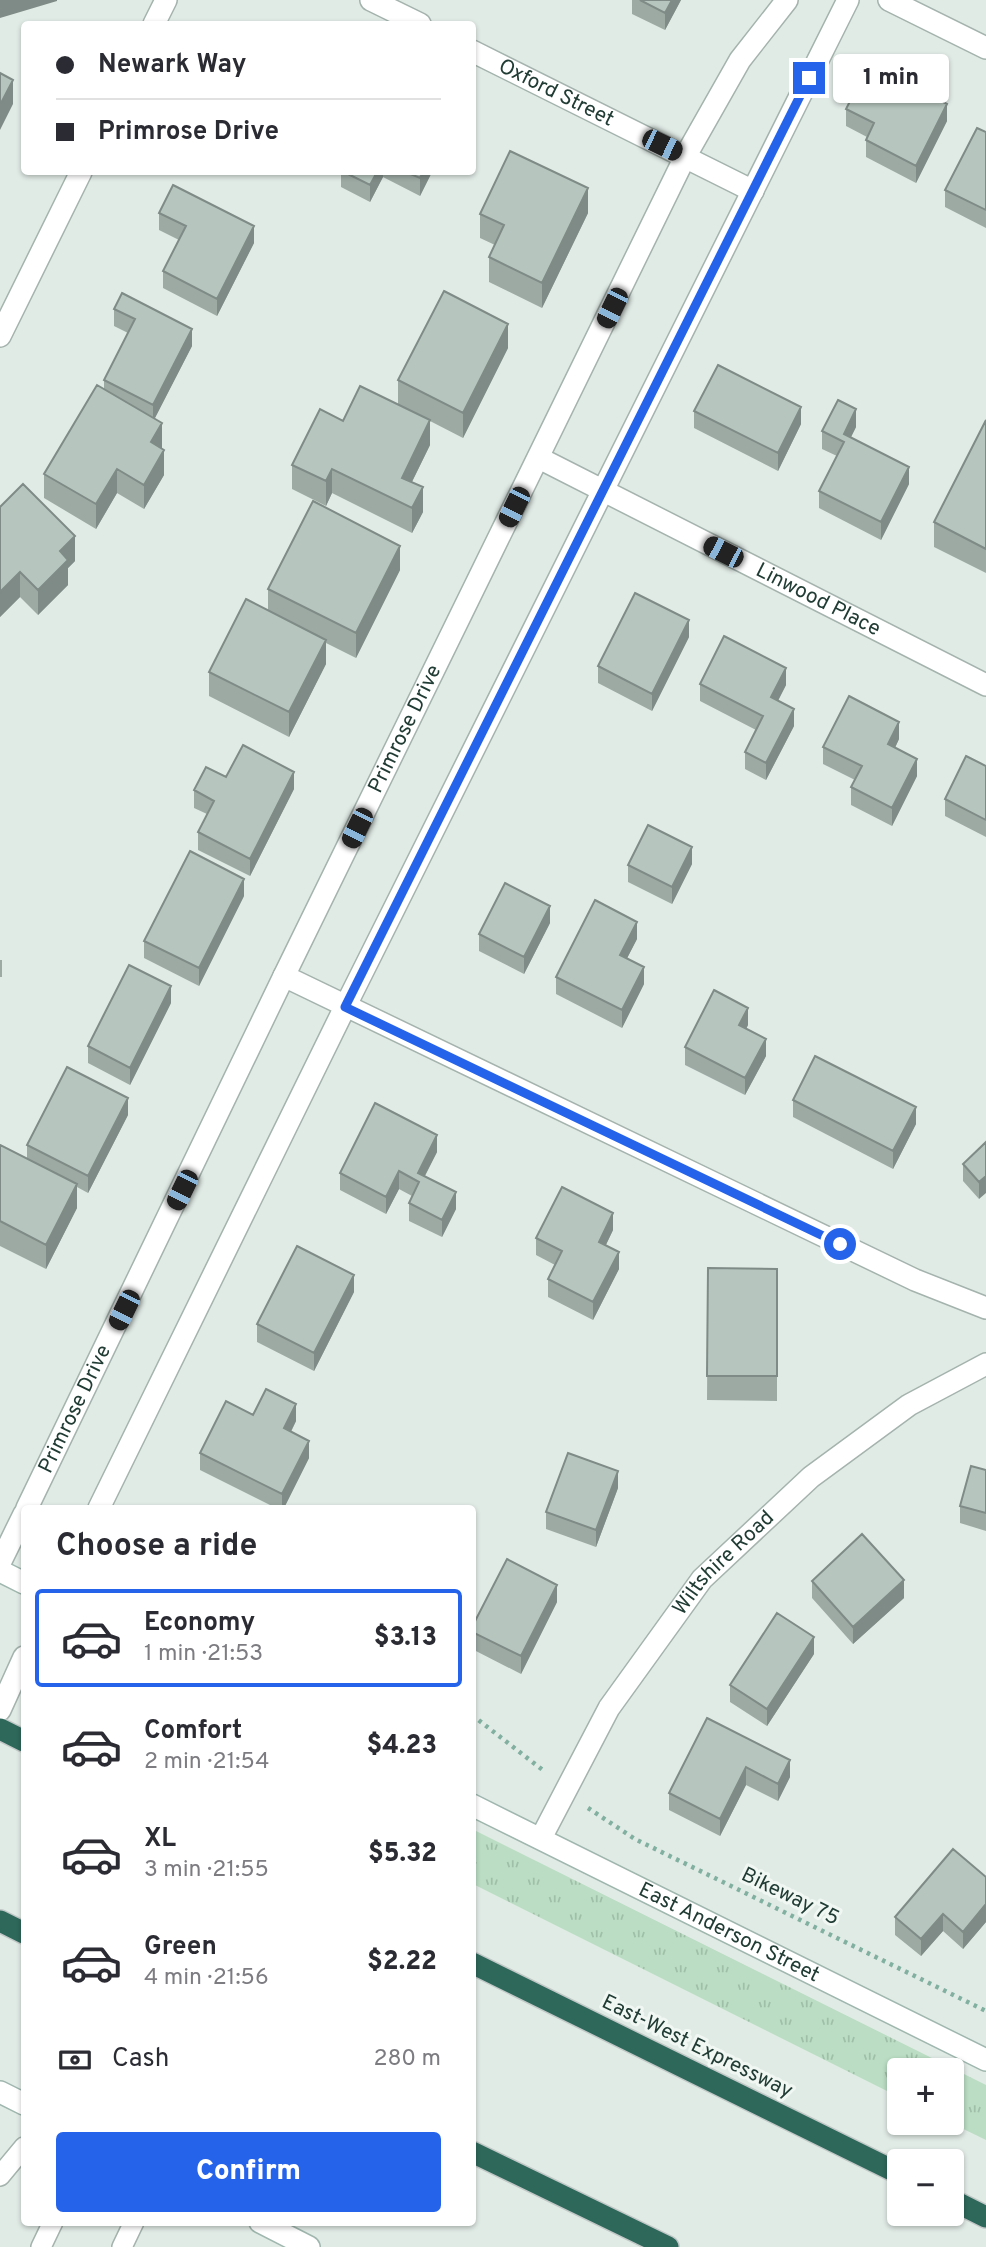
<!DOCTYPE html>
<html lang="en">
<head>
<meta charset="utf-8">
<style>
	body { margin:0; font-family:Overpass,sans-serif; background:#f7f7f7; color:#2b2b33; height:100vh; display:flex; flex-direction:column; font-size:26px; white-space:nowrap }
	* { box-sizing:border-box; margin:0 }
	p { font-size:23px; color:#7c7c81 }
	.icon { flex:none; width:38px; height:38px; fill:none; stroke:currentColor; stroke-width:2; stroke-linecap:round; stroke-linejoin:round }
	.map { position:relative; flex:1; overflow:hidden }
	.panel { position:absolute; left:21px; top:1505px; width:455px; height:721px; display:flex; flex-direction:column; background:#fff; border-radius:7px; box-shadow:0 2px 5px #0004 }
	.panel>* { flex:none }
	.hud { position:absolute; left:21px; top:21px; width:455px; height:154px; border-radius:7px; box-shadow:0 2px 5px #0004; display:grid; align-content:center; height:154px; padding:0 35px; background:#fff }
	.controls { position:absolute; left:887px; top:2058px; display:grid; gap:14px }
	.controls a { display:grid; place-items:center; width:77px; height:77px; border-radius:7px; background:#fff; box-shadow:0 2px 5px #0004; font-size:35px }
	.end { position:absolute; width:32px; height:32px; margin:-16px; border:9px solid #2563eb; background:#fff; box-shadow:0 0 0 4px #fff }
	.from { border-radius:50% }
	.bubble { position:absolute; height:49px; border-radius:7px; background:#fff; box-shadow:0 2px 5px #0004; font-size:23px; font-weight:800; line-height:49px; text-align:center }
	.car { position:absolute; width:21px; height:42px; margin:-21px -10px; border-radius:9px; box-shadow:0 0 5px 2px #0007; background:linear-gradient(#222 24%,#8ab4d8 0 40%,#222 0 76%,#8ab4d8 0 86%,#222 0) }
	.hud b { display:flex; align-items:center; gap:24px; height:66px; font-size:26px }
	.hud b+b { border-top:2px solid #e1e1e2 }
	.hud i { width:18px; height:18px; background:#2b2b33 }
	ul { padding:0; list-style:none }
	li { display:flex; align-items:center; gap:21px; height:98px; margin:0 14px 10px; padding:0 21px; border:4px solid transparent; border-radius:7px }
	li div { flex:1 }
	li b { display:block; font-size:26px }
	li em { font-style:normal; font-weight:800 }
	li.selected { border-color:#2563eb }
	li>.icon { width:63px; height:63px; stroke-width:1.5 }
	h2 { padding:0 35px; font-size:32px; line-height:84px }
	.pay { display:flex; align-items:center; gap:18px; height:77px; padding:0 35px; font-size:26px }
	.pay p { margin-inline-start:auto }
	.action { display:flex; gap:14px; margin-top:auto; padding:14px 35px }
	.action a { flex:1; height:80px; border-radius:7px; background:#2563eb; color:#fff; font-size:28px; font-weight:800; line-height:80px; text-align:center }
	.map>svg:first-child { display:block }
	.grass { fill:url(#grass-tufts) }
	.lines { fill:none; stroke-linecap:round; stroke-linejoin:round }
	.service-casing { stroke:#a4b3ad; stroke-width:22 }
	.minor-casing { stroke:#a4b3ad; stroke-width:24 }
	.tertiary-casing { stroke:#a4b3ad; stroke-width:24 }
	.secondary-casing { stroke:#9fb7ae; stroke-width:24 }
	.motorway-casing { stroke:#c1c8c6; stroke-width:24 }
	.path { stroke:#81afa0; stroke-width:4.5; stroke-dasharray:3.5 5; stroke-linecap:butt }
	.service { stroke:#fff; stroke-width:19 }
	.minor { stroke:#fff; stroke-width:21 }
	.tertiary { stroke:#fff; stroke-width:21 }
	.secondary { stroke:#fff; stroke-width:21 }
	.motorway { stroke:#2d685b; stroke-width:21 }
	.wall { fill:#9daaa4 }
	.shaded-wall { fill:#7f8b86 }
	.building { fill:#b6c6bf; stroke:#7f8b86; stroke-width:2 }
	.route { stroke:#2563eb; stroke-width:9 }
	.labels { text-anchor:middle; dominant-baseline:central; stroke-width:6; stroke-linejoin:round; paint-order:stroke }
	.street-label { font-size:21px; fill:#213c34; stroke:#f1f8f4 }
</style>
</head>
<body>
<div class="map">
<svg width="986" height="2247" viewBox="0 0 986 2247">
	<defs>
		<pattern id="grass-tufts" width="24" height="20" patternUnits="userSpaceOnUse" patternTransform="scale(1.75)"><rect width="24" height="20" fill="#baddc3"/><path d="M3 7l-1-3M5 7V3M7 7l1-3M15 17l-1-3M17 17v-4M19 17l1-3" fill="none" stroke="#a0bfa8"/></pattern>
	</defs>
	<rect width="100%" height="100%" fill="#e1ebe6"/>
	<!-- grass -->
	<path class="grass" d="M472,1829L986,2085V2140L951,2123L952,2070H900L899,2097L473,1884Z"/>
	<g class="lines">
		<defs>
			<path id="service" d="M0,2176L24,2147
				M41,2247L53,2222
				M122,2247L134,2222"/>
			<g id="minor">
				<path d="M371,0L420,24"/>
				<path d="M889,0L986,48"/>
				<path d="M154,24L166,0"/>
				<path id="s1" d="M472,51L753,191"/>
				<path d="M0,336L81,172"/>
				<path id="s2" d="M539,458L986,685"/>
				<path d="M284,976L915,1280L986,1308"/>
				<path id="s3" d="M27,1508L284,976L685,157L740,60L787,0"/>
				<path d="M99,1508L345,1007L848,0"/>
				<path d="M0,1563L24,1514"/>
				<path id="s4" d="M541,1838L609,1708L702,1579L811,1477L909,1405L986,1364"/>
			</g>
			<path id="tertiary" d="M0,1710L24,1657"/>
			<g id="secondary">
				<path d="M0,1571L24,1583"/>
				<path id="s5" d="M472,1805L986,2060"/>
				<path d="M0,2092L24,2104"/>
				<path d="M260,2222L309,2247"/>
			</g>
			<path id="motorway" d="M0,1729L24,1741
				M0,1921L24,1933
				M472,1963L900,2174
				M472,2152L668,2247
				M952,2200L986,2217"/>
		</defs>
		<!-- service casing -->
		<use href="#service" class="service-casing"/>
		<!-- minor casing -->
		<use href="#minor" class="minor-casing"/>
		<!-- tertiary casing -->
		<use href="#tertiary" class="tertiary-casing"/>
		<!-- secondary casing -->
		<use href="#secondary" class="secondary-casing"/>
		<!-- motorway casing -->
		<use href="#motorway" class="motorway-casing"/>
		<!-- path -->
		<path class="path" d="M472,1715L544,1771
			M588,1808L635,1839L986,2011"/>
		<!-- service -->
		<use href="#service" class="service"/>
		<!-- minor -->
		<use href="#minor" class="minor"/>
		<!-- tertiary -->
		<use href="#tertiary" class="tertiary"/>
		<!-- secondary -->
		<use href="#secondary" class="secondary"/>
		<!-- motorway -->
		<use href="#motorway" class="motorway"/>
	</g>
	<!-- wall -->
	<path class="wall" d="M632,0H681L665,30L632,14Z
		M846,109L947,121L916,183L866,157V140L867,137L846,126Z
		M986,132V228L945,207V190Z
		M341,172H432L420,196L383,177L370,202L341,187Z
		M159,213L254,243L217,316L163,288V271L179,240L159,230Z
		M588,213L542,308L489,282V257L495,245L480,238V214Z
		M114,309L192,346L154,419L162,448L164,475L144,509L117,493L96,529L44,498V474L104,389V380L128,333L114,326Z
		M508,348L463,438L430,421V445L412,482L423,512L412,533L332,493L326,506L292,489V465L343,421L398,405V380Z
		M694,411L801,424L778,471L694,428Z
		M986,420V573L934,547V522Z
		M856,427L851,437L909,484L881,540L819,508V491L837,456L822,449V431Z
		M0,507L75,561L68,568V585L38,615L20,597L0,617Z
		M400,570L356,658L326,643V664L289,737L209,696V672L268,611V589Z
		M689,637L652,711L598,683V666Z
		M700,684L786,685L778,701L794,726L766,780L745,769V752L756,730L700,701Z
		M899,739L895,748L917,776L892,826L851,805V787L855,780L823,764V747Z
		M986,766V837L945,816V799Z
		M226,777L294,789L250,876L198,850V832L207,814L194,808V790Z
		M692,864L672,904L628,882V865Z
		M244,896L199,986L144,958V941Z
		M550,923L524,974L479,951V934Z
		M637,939L627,958L644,984L622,1028L556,994V977Z
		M0,960H2V977H0Z
		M171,1003L130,1085L88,1063V1046Z
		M748,1025L746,1029L766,1056L745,1095L685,1065V1047Z
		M793,1100L916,1124L893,1169L793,1117Z
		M128,1115L88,1193L77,1187V1208L46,1269L0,1246V1145L27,1158V1145Z
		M986,1142L979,1199L963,1181V1164Z
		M437,1152L425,1176L456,1209L442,1237L409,1221V1203L412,1196L399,1189L386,1214L340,1190V1173Z
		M613,1230L606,1245L619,1269L593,1320L548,1297V1279L555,1265L536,1255V1238Z
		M708,1268L777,1269V1401L707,1400Z
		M354,1292L314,1371L257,1342V1324Z
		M253,1415L296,1421L291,1432L309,1458L284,1508H276L200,1470V1453Z
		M986,1470V1531L960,1523V1506Z
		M618,1488L596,1547L546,1529V1512Z
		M812,1581L904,1598L853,1644L812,1598Z
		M557,1602L521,1674L472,1649V1627Z
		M814,1654L767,1726L730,1702V1685Z
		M707,1718L790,1777L778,1801L746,1785L720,1836L669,1810V1793Z
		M986,1877V1922L963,1949L943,1931L921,1956L895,1935V1917Z"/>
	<!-- shaded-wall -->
	<path class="shaded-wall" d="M0,0H57V1L0,18Z
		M672,0H681L665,30V13Z
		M13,80V104L0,130V105Z
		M947,104V121L916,183V166Z
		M377,172H383V177L370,202V185Z
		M423,172H432L420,196V178Z
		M588,188V213L542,308V283Z
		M254,226V243L217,316V299Z
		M508,324V348L463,438V413Z
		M192,329V346L153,422V405Z
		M801,407V424L778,471V453Z
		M856,409V427L844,451V434Z
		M430,420V445L402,502V478Z
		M162,423V448L151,467V442Z
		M164,450V475L144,509V485Z
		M909,467V484L881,540V522Z
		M117,469V493L96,529V504Z
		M332,469V493L326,506V481Z
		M423,487V512L412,533V508Z
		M75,536V561L68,568V585L38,615V590L60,551Z
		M400,546V570L356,658V633Z
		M20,572V597L0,617V592Z
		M689,620V637L652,711V694Z
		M326,640V664L289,737V712Z
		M786,668V685L771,714V697Z
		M794,709V726L766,780V763Z
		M899,722V739L888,762V744Z
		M917,759V776L892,826V808Z
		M294,772V789L250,876V859Z
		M692,847V864L672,904V887Z
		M244,879V896L199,986V968Z
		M550,906V923L524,974V957Z
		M637,922V939L620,972V955Z
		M644,967V984L622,1028V1010Z
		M171,986V1003L130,1085V1068Z
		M748,1008V1025L739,1043V1025Z
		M766,1039V1056L745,1095V1078Z
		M128,1098V1115L88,1193V1176Z
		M916,1107V1124L893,1169V1151Z
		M437,1135V1152L419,1187L418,1173Z
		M399,1171V1189L386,1214V1197Z
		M986,1176V1193L979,1199V1182Z
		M77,1184V1208L46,1269V1245Z
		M456,1192V1209L442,1237V1220Z
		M613,1213V1230L599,1259V1242Z
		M619,1252V1269L593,1320V1302Z
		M354,1275V1292L314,1371V1353Z
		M296,1404V1421L284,1445V1428Z
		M309,1441V1458L284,1508H282V1494Z
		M618,1471V1488L596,1547V1530Z
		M904,1580V1598L853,1644V1627Z
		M557,1585V1602L521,1674V1656Z
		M814,1637V1654L767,1726V1709Z
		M790,1760V1777L778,1801V1784Z
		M746,1767V1785L720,1836V1819Z
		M986,1904V1922L963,1949V1932Z
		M943,1914V1931L921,1956V1939Z"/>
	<!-- building -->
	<path class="building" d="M640,0H672L665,13Z
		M869,64L947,104L916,166L866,140L874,123L846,109Z
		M0,73L13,80L0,105Z
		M977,128L986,132V210L945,190Z
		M510,151L588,188L542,283L489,257L504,225L480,214Z
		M344,172H377L370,185Z
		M406,172H423L420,178Z
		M173,185L254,226L217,299L163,271L186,226L159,213Z
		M444,291L508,324L463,413L398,380Z
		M122,293L192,329L153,405L104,380L135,319L114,309Z
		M718,365L801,407L778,453L694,411Z
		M97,385L162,423L151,442L164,450L144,485L117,469L96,504L44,474Z
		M360,386L430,420L402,478L423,487L412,508L332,469L326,481L292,465L320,409L343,421Z
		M838,400L856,409L844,434L909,467L881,522L819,491L844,442L822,431Z
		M986,420V549L934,522Z
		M23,484L75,536L60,551L68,560L38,590L20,572L0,592V507Z
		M313,501L400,546L356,633L268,589Z
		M635,593L689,620L652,694L598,666Z
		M246,599L326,640L289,712L209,672Z
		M724,636L786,668L771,697L794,709L766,763L745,752L763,716L700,684Z
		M849,696L899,722L888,744L917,759L892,808L851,787L862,766L823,747Z
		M243,745L294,772L250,859L198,832L214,801L194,790L206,767L226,777Z
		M966,756L986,766V820L945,799Z
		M648,825L692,847L672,887L628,865Z
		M190,851L244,879L199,968L144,941Z
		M505,883L550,906L524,957L479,934Z
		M595,900L637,922L620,955L644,967L622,1010L556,977Z
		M129,965L171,986L130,1068L88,1046Z
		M714,990L748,1008L739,1025L766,1039L745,1078L685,1047Z
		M815,1056L916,1107L893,1151L793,1100Z
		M67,1067L128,1098L88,1176L27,1145Z
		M375,1103L437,1135L418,1173L456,1192L442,1220L409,1203L419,1182L399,1171L386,1197L340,1173Z
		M986,1142V1176L979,1182L963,1164Z
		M0,1145L77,1184L46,1245L0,1221Z
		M562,1187L613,1213L599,1242L619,1252L593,1302L548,1279L562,1251L536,1238Z
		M297,1246L354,1275L314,1353L257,1324Z
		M708,1268L777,1269V1376H707Z
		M266,1389L296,1404L284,1428L309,1441L282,1494L200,1453L226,1401L253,1415Z
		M568,1453L618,1471L596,1530L546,1512Z
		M971,1466L986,1470V1513L960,1506Z
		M862,1534L904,1580L853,1627L812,1581Z
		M507,1559L557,1585L521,1656L472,1632V1627Z
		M777,1613L814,1637L767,1709L730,1685Z
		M707,1718L790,1760L778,1784L746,1767L720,1819L669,1793Z
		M953,1849L986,1877V1904L963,1932L943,1914L921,1939L895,1917Z"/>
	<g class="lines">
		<!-- route -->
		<path class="route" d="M809,78L345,1007L840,1244"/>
	</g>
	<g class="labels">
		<!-- street labels -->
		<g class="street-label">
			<text stroke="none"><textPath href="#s1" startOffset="94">Oxford Street</textPath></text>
			<text stroke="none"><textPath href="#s2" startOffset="313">Linwood Place</textPath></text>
			<text stroke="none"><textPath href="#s3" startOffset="866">Primrose Drive</textPath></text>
			<text stroke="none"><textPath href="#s3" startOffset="110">Primrose Drive</textPath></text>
			<text stroke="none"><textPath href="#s4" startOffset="332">Wiltshire Road</textPath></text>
			<text transform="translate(790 1897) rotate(26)">Bikeway 75</text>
			<text stroke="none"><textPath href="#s5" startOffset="287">East Anderson Street</textPath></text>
			<text transform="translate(697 2047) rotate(26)">East-West Expressway</text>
		</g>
	</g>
</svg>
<div class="controls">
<a>+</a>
<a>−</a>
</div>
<i class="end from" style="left:840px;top:1244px"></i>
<i class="end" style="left:809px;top:78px"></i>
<div class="bubble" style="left:833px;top:54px;width:116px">1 min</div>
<i class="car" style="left:662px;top:145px;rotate:116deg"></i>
<i class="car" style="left:612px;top:308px;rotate:206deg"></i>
<i class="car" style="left:514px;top:507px;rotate:206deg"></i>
<i class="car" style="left:723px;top:552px;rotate:297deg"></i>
<i class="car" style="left:357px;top:828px;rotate:206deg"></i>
<i class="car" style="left:182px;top:1190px;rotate:206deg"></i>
<i class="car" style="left:124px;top:1310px;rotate:206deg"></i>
<div class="hud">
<b><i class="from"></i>Newark Way</b>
<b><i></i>Primrose Drive</b>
</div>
<section class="panel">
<h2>Choose a ride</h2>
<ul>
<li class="selected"><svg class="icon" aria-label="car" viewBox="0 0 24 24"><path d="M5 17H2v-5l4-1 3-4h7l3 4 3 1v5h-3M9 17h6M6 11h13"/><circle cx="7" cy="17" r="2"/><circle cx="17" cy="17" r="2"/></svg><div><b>Economy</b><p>1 min · 21:53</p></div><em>$3.13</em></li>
<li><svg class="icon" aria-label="car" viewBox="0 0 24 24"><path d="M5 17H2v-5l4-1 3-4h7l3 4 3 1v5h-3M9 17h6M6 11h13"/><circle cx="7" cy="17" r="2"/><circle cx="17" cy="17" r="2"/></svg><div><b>Comfort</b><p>2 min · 21:54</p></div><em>$4.23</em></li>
<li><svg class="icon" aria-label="car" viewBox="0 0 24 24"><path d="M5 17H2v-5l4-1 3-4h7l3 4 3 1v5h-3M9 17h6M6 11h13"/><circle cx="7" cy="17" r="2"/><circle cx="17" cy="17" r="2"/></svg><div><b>XL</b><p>3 min · 21:55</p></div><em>$5.32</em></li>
<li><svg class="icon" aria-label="car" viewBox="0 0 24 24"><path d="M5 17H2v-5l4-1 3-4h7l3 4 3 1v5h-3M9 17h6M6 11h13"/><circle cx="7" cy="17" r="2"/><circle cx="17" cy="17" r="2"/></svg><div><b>Green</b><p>4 min · 21:56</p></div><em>$2.22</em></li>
</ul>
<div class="pay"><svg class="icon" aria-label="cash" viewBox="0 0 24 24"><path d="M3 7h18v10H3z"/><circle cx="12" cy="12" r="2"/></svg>Cash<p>280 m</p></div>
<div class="action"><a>Confirm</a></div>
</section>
</div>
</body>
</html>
